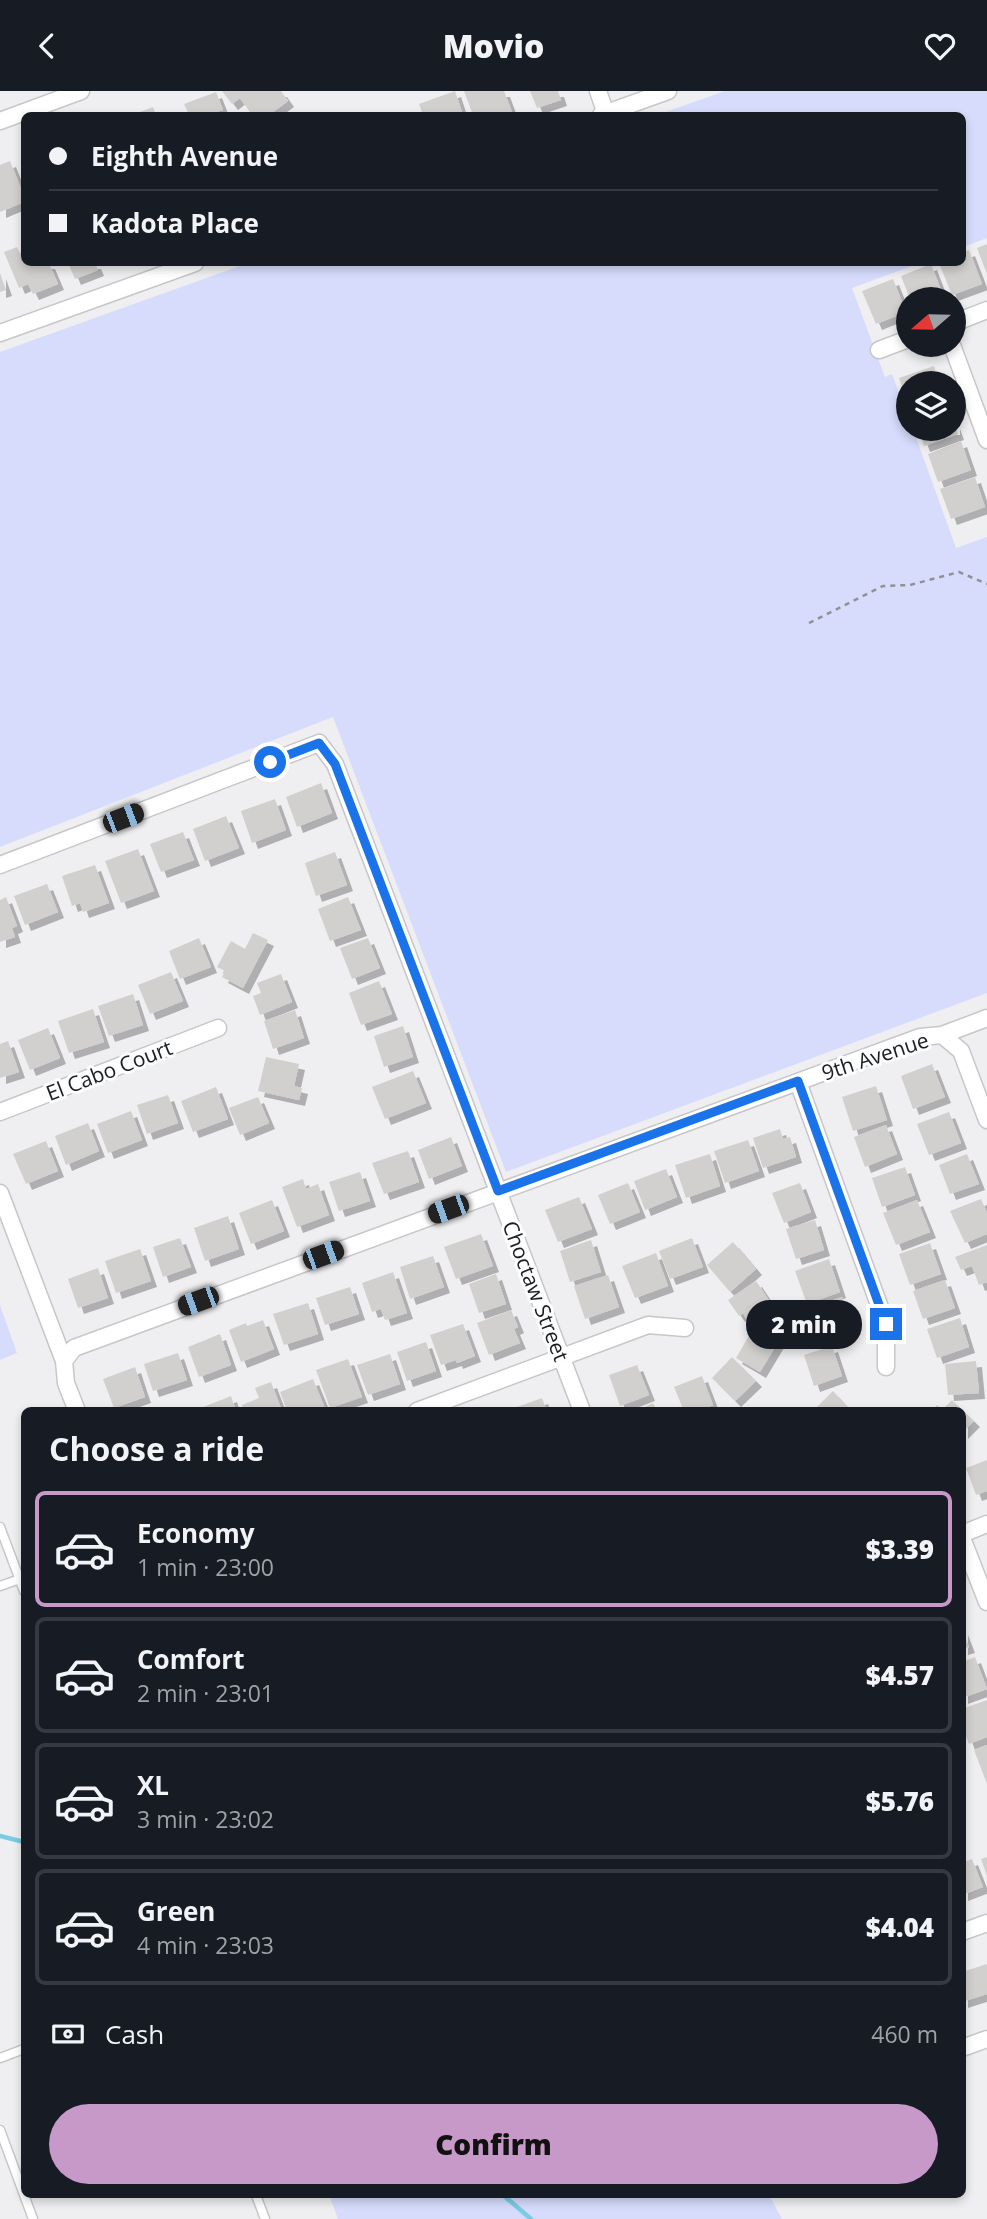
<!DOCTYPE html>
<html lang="en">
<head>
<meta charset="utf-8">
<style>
	body { margin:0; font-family:"Open Sans",sans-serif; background:#242831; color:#f1f3f6; height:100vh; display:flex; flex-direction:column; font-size:26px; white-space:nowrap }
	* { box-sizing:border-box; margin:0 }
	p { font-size:23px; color:#9ea1a6 }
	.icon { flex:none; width:38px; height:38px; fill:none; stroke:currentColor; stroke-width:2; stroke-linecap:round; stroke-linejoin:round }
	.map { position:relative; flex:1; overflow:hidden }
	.drawer { position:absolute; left:21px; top:1316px; width:945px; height:791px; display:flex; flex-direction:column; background:#171b24; border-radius:10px; box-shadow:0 4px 10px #0003 }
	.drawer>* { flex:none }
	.hud { position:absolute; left:21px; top:21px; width:945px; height:154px; border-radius:10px; box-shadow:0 4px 10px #0003; display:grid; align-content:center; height:154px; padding:0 28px; background:#171b24 }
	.needle { width:46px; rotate:250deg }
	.controls { position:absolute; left:896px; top:196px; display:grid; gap:14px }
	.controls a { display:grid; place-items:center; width:70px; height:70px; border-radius:50%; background:#171b24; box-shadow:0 4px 10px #0003; font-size:35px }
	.end { position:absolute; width:32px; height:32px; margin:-16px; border:9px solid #1a73e8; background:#fff; box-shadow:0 0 0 4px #fff }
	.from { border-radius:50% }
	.bubble { position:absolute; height:49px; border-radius:24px; background:#171b24; box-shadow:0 4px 10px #0003; font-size:23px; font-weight:800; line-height:49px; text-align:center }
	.car { position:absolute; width:21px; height:42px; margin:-21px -10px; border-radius:9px; box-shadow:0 0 5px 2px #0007; background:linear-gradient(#222 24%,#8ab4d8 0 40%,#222 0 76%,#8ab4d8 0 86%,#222 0) }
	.hud b { display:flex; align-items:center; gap:24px; height:66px; font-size:26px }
	.hud b+b { border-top:2px solid #363941 }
	.hud i { width:18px; height:18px; background:#f1f3f6 }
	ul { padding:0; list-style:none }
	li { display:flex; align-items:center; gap:21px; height:116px; margin:0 14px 10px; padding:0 14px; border:4px solid #363941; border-radius:10px }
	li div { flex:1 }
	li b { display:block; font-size:26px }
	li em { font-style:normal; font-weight:800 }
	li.on { border-color:#c799c8 }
	li>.icon { width:63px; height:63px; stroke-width:1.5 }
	h2 { padding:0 28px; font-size:32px; line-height:84px }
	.pay { display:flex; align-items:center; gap:18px; height:77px; padding:0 28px; font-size:26px }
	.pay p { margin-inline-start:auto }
	.cta { display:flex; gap:14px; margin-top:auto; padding:14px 28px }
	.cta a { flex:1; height:80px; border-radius:42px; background:#c799c8; color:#111; font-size:28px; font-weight:800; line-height:80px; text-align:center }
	header { display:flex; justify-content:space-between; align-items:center; height:91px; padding:0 28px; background:#171b24; font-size:32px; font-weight:800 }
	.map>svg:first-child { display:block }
	.green { fill:#d7dcfd }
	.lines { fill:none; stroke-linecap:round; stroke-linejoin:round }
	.stream { stroke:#7acce3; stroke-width:4.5 }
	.building { fill:#d1d0cf; filter:url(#shadow) }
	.service-casing { stroke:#c7c7c9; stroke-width:11 }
	.minor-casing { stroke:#c7c7c9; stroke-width:19 }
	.path { stroke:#919193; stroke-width:2.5; stroke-dasharray:5 5; stroke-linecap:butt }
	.service { stroke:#fff; stroke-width:8 }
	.minor { stroke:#fff; stroke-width:16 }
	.route { stroke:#1a73e8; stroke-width:9 }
	.labels { text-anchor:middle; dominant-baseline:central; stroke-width:6; stroke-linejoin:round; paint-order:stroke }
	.street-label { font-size:21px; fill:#1d1d1e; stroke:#fcfdfe }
</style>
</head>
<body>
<header><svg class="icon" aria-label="back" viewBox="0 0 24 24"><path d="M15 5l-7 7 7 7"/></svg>Movio<svg class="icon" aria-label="heart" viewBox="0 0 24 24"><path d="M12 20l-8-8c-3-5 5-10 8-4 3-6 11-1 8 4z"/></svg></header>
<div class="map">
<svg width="987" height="2128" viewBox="0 0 987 2128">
	<defs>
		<filter id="shadow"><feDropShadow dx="6" dy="6" stdDeviation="0" flood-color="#0004"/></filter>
	</defs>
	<rect width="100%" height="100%" fill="#efeff1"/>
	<!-- green -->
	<path class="green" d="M725,0H987V147L963,156L962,24H657Z
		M248,172H920L852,197L885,286L892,283L908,326V338H913L956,457L987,446V902L506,1081L333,626L0,756V261Z
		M0,1214L17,1262L0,1269Z
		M329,2104H769L782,2128H338Z"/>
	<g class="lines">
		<!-- stream -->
		<path class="stream" d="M0,1745L24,1751
			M503,2104L531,2128"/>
	</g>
	<!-- building -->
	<path class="building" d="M222,0H281L288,10L269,24H252L240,7L232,13Z
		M455,0L463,24H423L419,13Z
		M464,0H504L513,24H473Z
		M530,0H558L561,9L537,17Z
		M216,1L223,19L216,21L218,24H189L184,13Z
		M153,16L156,24H132Z
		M10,70L24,105V111L0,121V74Z
		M987,153V183L977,157Z
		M17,156L20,162L24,160V172H49L58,193L33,203L28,193L19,197L4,161Z
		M969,159L982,193L952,204L939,172H962V162Z
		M68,172H95L98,179L75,188Z
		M931,173L944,207L910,208L901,185Z
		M0,182L6,199L0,201Z
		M893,188L906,221L876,233L862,200Z
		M934,275L939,292H908V313L899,287Z
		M954,332L958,343L924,355L918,338H954Z
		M961,350L971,379L938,391L928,363Z
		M975,386L985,416L951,428L940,398Z
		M321,692L332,722L297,736L286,706Z
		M275,708L286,739L252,752L241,720Z
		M226,725L239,757L205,770L193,738Z
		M183,741L194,769L161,781L150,753Z
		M138,758L154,800L121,812L105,770Z
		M335,761L347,794L316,805L305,772Z
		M95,774L109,812L83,821L80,812L72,815L62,785Z
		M47,793L58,821L25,834L14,805Z
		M6,806L17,835L12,837L15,846L0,851V809Z
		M348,806L361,839L330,850L318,818Z
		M253,842L268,849L243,897L222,886L225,880L217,876L231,850L245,858Z
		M199,847L211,876L180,888L169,860Z
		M368,847L380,877L352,888L340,857Z
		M171,881L183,910L150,923L138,894Z
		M281,883L292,911L260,924L253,905L261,902L257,892Z
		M379,890L392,923L361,934L349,902Z
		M133,903L143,934L109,945L98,915Z
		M93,918L104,951L69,962L58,930Z
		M295,919L304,947L273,958L264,930Z
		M403,935L413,966L384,976L374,945Z
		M48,937L60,967L30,979L18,949Z
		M8,950L19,981L0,987V953Z
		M266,966L299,973L294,995L302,997L299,1009L258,1000Z
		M932,973L945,1006L913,1018L901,985Z
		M413,980L426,1012L385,1028L372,996Z
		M876,995L887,1029L853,1040L842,1006Z
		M216,996L228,1028L193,1041L181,1010Z
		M168,1004L178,1032L147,1043L137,1014Z
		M258,1006L269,1032L240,1044L229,1017Z
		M131,1020L142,1049L108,1062L97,1033Z
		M949,1021L961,1052L929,1064L917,1033Z
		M88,1032L99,1060L66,1074L55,1045Z
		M886,1034L897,1063L865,1076L854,1046Z
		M780,1038L783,1048L790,1046L796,1066L763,1077L753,1047Z
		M451,1046L462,1075L429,1088L418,1059Z
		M748,1049L759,1080L725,1092L714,1060Z
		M46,1050L58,1080L26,1093L13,1063Z
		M408,1060L419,1091L384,1103L372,1072Z
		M710,1063L720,1095L686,1107L675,1074Z
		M967,1063L979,1093L950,1103L939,1074Z
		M905,1076L915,1104L882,1116L872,1087Z
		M666,1078L677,1106L645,1119L634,1090Z
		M360,1081L370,1110L339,1120L329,1091Z
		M303,1088L306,1098L318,1093L329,1124L297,1136L282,1096Z
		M628,1092L640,1121L610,1133L598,1104Z
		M800,1092L811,1121L784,1132L772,1102Z
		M579,1106L592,1138L558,1151L545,1119Z
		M981,1108L987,1122V1143L965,1152L950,1120Z
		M272,1109L284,1140L251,1153L239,1122Z
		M917,1109L930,1141L896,1154L883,1122Z
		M228,1125L239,1158L205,1170L194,1137Z
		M815,1129L824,1159L796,1168L786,1138Z
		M481,1143L493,1175L456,1188L444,1156Z
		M180,1147L191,1176L163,1186L153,1156Z
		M692,1147L703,1176L670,1188L659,1160Z
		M591,1149L601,1181L570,1191L560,1160Z
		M733,1151L756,1178L730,1201L707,1174Z
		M930,1152L941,1183L910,1194L899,1163Z
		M987,1154V1191L979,1194L972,1175L961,1179L955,1166Z
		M140,1158L151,1190L116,1202L105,1170Z
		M656,1162L668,1195L635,1207L622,1175Z
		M433,1165L444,1196L410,1208L400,1176Z
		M829,1168L840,1201L807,1213L795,1180Z
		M98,1177L108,1207L78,1217L68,1188Z
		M393,1181L407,1222L385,1229L381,1218L372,1221L362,1192Z
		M496,1183L506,1213L479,1222L469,1193Z
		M608,1184L619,1216L585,1228L574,1195Z
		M945,1189L955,1217L923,1228L913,1200Z
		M756,1190L772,1214L748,1231L743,1222L739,1225L728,1209Z
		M350,1196L359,1223L325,1234L316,1207Z
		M842,1206L854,1238L824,1250L812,1217Z
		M308,1212L318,1243L284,1254L273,1223Z
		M511,1219L518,1236L514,1238L520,1252L489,1264L477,1232Z
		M960,1227L969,1256L937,1267L927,1238Z
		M263,1229L274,1258L241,1271L229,1239L246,1232L247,1235Z
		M463,1233L475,1265L457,1272L456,1269L441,1274L430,1244Z
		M754,1236L778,1251L760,1281L736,1267Z
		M220,1243L231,1274L199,1286L188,1256Z
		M426,1251L436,1280L407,1290L397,1261Z
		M832,1255L842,1285L814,1295L804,1264Z
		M178,1262L187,1289L153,1300L144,1273Z
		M390,1263L400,1293L368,1304L357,1274Z
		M732,1266L756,1290L735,1310L712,1287Z
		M348,1268L362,1306L330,1317L316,1279Z
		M976,1270L979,1302L948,1304L945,1273Z
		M637,1274L649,1304L620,1315L609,1284Z
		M135,1276L145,1306L114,1317L103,1288Z
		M702,1285L713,1314L701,1320H684L674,1296Z
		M313,1288L326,1320H287L280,1301Z
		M271,1291L282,1320H244L242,1314L259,1307L255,1297Z
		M833,1300L851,1320H813Z
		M231,1305L236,1320H202L201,1317Z
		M542,1307L547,1320H509V1319Z
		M952,1309L974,1330L962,1342V1320H932L937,1314L942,1319Z
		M653,1312L657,1320H637Z
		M987,1369V1400L976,1404L966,1377Z
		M962,1538L969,1556L962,1558Z
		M975,1566L987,1598L962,1607V1571Z
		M987,1609V1646L969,1653L962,1635V1618Z
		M987,1654V1693L974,1659Z
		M987,1766V1785L981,1768Z
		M972,1768L983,1796L962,1804V1772Z
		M987,1873V1903L962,1911V1881Z"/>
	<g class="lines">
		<defs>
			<path id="service" d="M0,1436L24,1500
				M0,1495L20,1488
				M0,1967L24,1958
				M0,2039L33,2128
				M256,2104L265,2128"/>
			<path id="minor" d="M598,0L606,23
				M601,24L668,0
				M0,30L81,0
				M954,232L987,219
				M0,242L195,172
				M952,254L987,349
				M879,259L908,248
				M0,774L319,652L335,673L582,1320
				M942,944L961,960L987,1029
				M798,991L886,1233V1276
				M0,1021L218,937
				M0,1102L64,1270L66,1292L77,1320
				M64,1270L74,1257L920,946L942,944L987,927
				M417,1320L648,1234L685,1237
				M962,1443L987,1433
				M962,1447L987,1511
				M962,1841L987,1832
				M962,1957L987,1948"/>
		</defs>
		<!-- service casing -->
		<use href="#service" class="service-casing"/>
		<!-- minor casing -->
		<use href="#minor" class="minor-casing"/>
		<!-- path -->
		<path class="path" d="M809,532L883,495L910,494L959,481L987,493"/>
		<!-- service -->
		<use href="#service" class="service"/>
		<!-- minor -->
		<use href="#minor" class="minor"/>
	</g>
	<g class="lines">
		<!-- route -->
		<path class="route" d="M270,671L319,652L335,673L498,1100L798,990L886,1233"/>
	</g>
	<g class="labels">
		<!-- street labels -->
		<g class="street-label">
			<text transform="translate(875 965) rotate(-18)">9th Avenue</text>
			<text transform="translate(109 979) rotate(-21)">El Cabo Court</text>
			<text transform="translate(536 1200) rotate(69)">Choctaw Street</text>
		</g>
	</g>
</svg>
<div class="controls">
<a><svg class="needle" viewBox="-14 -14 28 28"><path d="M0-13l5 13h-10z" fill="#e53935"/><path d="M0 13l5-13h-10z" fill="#9ea1a6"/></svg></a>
<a><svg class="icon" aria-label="layers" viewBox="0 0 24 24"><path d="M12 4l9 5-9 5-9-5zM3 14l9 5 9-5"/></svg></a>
</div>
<i class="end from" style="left:270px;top:671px"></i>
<i class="end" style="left:886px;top:1233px"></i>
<div class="bubble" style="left:746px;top:1209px;width:116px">2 min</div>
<i class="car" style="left:123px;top:727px;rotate:69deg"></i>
<i class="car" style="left:448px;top:1118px;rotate:250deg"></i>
<i class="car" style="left:323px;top:1164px;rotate:70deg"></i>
<i class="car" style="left:198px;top:1210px;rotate:250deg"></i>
<div class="hud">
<b><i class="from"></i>Eighth Avenue</b>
<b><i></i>Kadota Place</b>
</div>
<section class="drawer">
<h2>Choose a ride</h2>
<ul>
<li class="on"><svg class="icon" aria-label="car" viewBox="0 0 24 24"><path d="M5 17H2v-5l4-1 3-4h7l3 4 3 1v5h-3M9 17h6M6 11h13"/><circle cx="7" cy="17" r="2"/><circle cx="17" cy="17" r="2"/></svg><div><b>Economy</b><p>1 min · 23:00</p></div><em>$3.39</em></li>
<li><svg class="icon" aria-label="car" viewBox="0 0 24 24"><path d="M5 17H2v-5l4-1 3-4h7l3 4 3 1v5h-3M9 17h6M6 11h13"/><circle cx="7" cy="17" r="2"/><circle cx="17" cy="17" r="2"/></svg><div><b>Comfort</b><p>2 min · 23:01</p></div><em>$4.57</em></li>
<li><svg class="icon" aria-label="car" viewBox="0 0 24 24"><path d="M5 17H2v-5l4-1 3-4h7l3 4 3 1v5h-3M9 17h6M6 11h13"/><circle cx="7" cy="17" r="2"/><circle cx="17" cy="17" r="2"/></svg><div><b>XL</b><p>3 min · 23:02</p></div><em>$5.76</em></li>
<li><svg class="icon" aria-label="car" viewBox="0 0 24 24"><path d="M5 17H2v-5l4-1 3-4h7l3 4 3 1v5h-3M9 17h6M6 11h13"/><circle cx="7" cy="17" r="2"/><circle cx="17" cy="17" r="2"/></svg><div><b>Green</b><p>4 min · 23:03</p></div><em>$4.04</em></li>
</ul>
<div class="pay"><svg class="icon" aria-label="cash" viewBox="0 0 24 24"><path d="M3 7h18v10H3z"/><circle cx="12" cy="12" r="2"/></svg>Cash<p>460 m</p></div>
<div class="cta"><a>Confirm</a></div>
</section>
</div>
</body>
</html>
